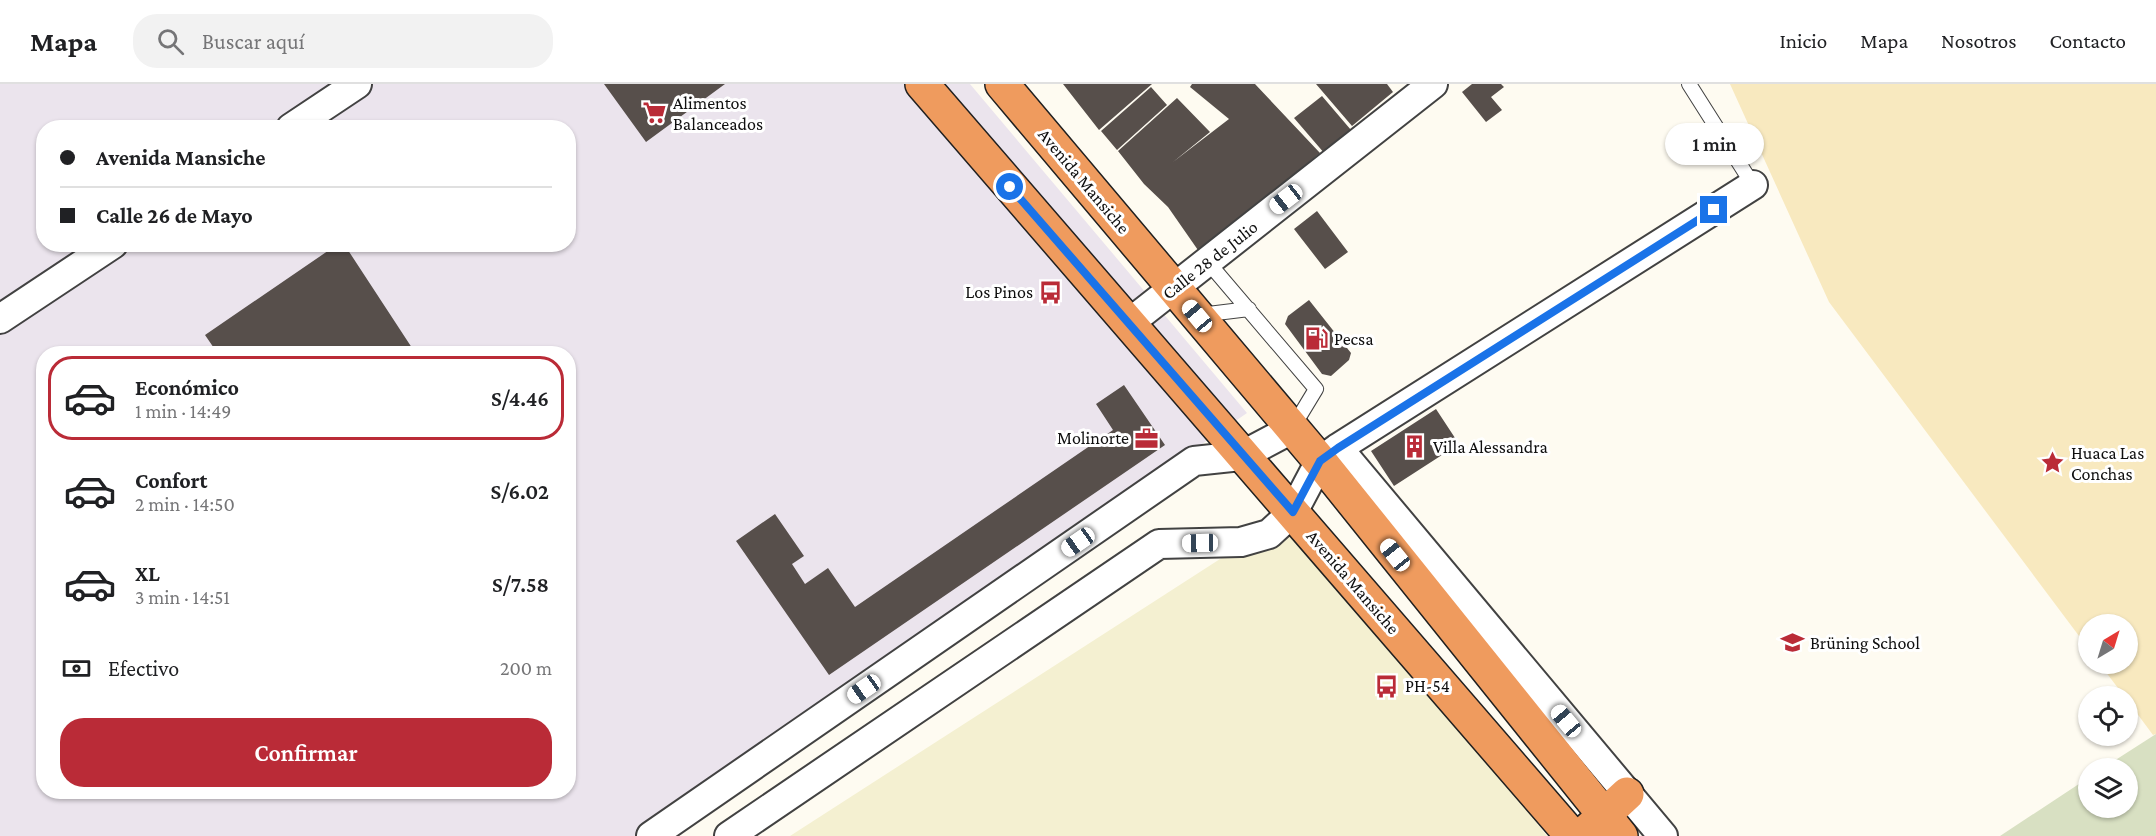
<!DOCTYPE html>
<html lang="es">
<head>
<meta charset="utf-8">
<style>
	body { margin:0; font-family:"Crimson Pro",serif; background:#f2f2f2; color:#202124; height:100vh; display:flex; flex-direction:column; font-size:22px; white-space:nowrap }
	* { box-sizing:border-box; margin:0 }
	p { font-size:20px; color:#757577 }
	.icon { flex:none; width:33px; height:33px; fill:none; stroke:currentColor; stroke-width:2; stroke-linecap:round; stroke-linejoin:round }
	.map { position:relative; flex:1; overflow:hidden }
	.panel { position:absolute; left:36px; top:262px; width:540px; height:453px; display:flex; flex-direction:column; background:#fff; border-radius:24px; box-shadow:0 2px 4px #0004 }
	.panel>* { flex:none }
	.top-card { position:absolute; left:36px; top:36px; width:540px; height:132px; border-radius:24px; box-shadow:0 2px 4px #0004; display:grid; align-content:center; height:132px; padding:0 24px; background:#fff }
	.needle { width:39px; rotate:38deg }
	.fabs { position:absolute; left:2078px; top:530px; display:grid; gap:12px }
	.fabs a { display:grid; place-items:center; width:60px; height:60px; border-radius:50%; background:#fff; box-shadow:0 2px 4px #0004; font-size:30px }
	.end { position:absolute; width:27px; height:27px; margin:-14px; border:8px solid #1a73e8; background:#fff; box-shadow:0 0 0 3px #fff }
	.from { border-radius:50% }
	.bubble { position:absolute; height:42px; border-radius:21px; background:#fff; box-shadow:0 2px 4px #0004; font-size:20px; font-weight:600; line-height:42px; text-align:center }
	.car { position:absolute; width:18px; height:36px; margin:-18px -9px; border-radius:8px; box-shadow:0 0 4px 2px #0007; background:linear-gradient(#fff 24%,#345 0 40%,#fff 0 76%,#345 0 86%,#fff 0) }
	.top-card b { display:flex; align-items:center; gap:21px; height:57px; font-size:22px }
	.top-card b+b { border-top:2px solid #e0e0e0 }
	.top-card i { width:15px; height:15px; background:#202124 }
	ul { padding:10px 0 0; list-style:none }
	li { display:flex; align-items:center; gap:18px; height:84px; margin:0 12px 9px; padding:0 12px; border:3px solid transparent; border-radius:24px }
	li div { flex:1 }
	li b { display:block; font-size:22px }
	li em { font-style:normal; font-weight:600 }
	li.active { border-color:#ba2b37 }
	li>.icon { width:54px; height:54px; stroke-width:1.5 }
	.pay { display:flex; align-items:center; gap:15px; height:66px; padding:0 24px; font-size:22px }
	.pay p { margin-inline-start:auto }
	.button { display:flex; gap:12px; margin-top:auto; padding:12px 24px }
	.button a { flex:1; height:69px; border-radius:24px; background:#ba2b37; color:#fff; font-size:24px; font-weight:600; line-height:69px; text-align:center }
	header { display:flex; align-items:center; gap:36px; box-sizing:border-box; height:84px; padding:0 30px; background:#fff; border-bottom:2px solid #e0e0e0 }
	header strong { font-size:28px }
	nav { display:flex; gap:33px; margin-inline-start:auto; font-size:21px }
	.search { width:420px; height:54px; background:#f2f2f2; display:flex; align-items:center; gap:15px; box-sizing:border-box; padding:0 21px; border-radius:24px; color:#757577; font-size:22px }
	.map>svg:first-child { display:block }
	.industrial { fill:#ebe4ed; fill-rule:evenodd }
	.farmland { fill:#f4f0d1 }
	.sand { fill:#f8e9bf }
	.cemetery { fill:#d8e0c2 }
	.building { fill:#574f4b }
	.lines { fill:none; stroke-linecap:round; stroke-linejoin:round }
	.lane-casing { stroke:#424242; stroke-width:16 }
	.street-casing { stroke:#424242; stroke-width:32 }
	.highway-casing { stroke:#202020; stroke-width:36 }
	.lane { stroke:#fff; stroke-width:14 }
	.street { stroke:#fff; stroke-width:28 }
	.highway { stroke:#ef9b5e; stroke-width:33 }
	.route { stroke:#1a73e8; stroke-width:8 }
	.labels { text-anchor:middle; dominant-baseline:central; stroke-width:6; stroke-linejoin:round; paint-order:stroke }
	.poi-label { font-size:18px; fill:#0f0f0f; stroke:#fff; text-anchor:start }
	.street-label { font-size:18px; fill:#0f0f0f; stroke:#fff }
</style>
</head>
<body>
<header>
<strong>Mapa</strong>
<div class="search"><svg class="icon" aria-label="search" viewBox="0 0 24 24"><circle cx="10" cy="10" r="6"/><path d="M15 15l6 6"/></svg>Buscar aquí</div>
<nav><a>Inicio</a><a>Mapa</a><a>Nosotros</a><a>Contacto</a></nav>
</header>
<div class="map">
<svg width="2156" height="752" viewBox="0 0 2156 752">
	<rect width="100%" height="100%" fill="#fefbf1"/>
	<!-- industrial -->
	<path class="industrial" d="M0,0H970L1247,329L634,752H0ZM44,44H568V160H44ZM44,270H568V708H44Z"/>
	<!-- farmland -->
	<path class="farmland" d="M1293,428L1547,752H790Z"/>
	<!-- sand -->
	<path class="sand" d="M1730,0H2156V650L2153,651L2127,616V612H2124L2099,579H2127V540H2088V564L1829,218Z"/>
	<!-- cemetery -->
	<path class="cemetery" d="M2156,650V752H2000L2088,694V723H2127V684H2103Z"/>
	<!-- building -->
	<path class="building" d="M604,0H725L646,58Z
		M1063,0H1152L1099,46Z
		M1192,0H1255L1320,69L1200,169L1168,123L1144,100L1118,67L1177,14L1210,48L1173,78L1229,35L1190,3Z
		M1316,0H1387L1393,8L1352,42Z
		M1472,0H1501L1504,3L1491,13L1502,26L1486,38L1462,8Z
		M1151,3L1167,21L1117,66L1101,47Z
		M1322,12L1351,46L1325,70L1294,34Z
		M1317,127L1348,168L1325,185L1294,145Z
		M338,160H344L416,270H218L205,251Z
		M1309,216L1351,269L1349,276L1331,292L1322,290L1285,240L1288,232Z
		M1124,301L1165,361L829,591L736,457L775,430L804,472L792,480L805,500L828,484L855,523L1113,346L1096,320Z
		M1436,325L1459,360L1394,402L1371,367Z"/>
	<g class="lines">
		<defs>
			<path id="lane" d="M1689,0L1753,101
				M1207,177L1316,305L1293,343
				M1200,231L1249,225"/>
			<path id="street" d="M291,44L357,0
				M0,235L113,160
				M1128,240L1433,0
				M1338,364L1663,752
				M651,752L1194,377L1241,372L1292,345
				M729,752L1159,460L1241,458L1269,450L1293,428L1320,377L1338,364L1753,101"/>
			<path id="highway" d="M922,0L1572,752
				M1002,0L1320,377L1621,752
				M1587,747L1627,710"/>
		</defs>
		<!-- lane casing -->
		<use href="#lane" class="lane-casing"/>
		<!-- street casing -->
		<use href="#street" class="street-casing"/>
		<!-- highway casing -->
		<use href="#highway" class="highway-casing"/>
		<!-- lane -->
		<use href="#lane" class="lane"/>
		<!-- street -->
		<use href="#street" class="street"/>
		<!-- highway -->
		<use href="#highway" class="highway"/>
	</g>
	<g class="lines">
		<!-- route -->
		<path class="route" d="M1010,103L1293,428L1320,377L1338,364L1714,126"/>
	</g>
	<!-- icons -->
	<defs>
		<symbol id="supermarket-bare" viewBox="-9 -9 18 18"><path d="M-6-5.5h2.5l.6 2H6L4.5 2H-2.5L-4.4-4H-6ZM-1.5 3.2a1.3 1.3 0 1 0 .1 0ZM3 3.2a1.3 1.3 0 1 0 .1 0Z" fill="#ba2b37" stroke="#fff" stroke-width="2.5" paint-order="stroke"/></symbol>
		<symbol id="bus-bare" viewBox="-9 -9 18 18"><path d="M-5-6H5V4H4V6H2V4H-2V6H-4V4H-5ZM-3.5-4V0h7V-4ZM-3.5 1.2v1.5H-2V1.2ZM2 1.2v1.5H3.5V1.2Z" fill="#ba2b37" stroke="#fff" stroke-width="2.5" paint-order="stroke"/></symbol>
		<symbol id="fuel-bare" viewBox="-9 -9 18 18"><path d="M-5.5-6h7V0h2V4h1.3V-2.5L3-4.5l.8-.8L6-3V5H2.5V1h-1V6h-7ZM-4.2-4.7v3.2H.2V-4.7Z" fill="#ba2b37" stroke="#fff" stroke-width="2.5" paint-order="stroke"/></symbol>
		<symbol id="office-bare" viewBox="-9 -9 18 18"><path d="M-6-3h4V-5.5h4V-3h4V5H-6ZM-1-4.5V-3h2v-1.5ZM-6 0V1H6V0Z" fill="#ba2b37" stroke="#fff" stroke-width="2.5" paint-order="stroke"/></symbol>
		<symbol id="building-bare" viewBox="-9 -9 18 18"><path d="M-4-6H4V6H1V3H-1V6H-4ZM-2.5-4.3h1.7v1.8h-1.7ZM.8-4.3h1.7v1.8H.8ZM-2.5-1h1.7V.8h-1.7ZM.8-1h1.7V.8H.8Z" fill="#ba2b37" stroke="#fff" stroke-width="2.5" paint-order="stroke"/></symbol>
		<symbol id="sight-bare" viewBox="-9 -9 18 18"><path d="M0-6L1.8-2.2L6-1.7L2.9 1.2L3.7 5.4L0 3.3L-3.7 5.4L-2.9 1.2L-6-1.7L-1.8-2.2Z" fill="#ba2b37" stroke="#fff" stroke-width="2.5" paint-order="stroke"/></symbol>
		<symbol id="school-bare" viewBox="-9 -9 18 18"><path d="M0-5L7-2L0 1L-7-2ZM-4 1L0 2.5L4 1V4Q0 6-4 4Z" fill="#ba2b37" stroke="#fff" stroke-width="2.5" paint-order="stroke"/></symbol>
	</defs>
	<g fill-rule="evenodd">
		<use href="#supermarket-bare" x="638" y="12" width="33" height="33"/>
		<use href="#bus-bare" x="1034" y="192" width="33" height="33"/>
		<use href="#fuel-bare" x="1300" y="238" width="33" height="33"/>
		<use href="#office-bare" x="1130" y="338" width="33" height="33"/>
		<use href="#building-bare" x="1398" y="346" width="33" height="33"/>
		<use href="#sight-bare" x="2036" y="362" width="33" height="33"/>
		<use href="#school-bare" x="1776" y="542" width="33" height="33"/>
		<use href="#bus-bare" x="1370" y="586" width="33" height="33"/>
	</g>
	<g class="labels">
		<!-- poi labels -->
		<g class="poi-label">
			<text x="673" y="19">Alimentos<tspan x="673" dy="21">Balanceados</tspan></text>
			<text x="1033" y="208" text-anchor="end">Los Pinos</text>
			<text x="1334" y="255">Pecsa</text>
			<text x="1129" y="354" text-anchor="end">Molinorte</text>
			<text x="1433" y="363">Villa Alessandra</text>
			<text x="2071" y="369">Huaca Las<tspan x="2071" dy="21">Conchas</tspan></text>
			<text x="1810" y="559">Brüning School</text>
			<text x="1405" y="602">PH-54</text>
		</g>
		<!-- street labels -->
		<g class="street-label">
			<text transform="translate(1084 97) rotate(50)">Avenida Mansiche</text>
			<text transform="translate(1210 176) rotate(-38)">Calle 28 de Julio</text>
			<text transform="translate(1353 498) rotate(49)">Avenida Mansiche</text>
		</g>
	</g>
</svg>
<div class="fabs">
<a><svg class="needle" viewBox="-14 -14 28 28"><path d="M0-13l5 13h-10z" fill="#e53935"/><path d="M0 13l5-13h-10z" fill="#757577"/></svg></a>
<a><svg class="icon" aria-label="locate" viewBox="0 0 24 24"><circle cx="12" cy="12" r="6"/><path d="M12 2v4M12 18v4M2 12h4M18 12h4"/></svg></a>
<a><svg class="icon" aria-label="layers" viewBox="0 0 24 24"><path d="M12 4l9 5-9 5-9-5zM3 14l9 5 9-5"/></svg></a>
</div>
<i class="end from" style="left:1010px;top:103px"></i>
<i class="end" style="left:1714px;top:126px"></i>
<div class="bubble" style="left:1665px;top:39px;width:99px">1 min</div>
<i class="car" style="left:1286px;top:115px;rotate:232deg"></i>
<i class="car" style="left:1197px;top:232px;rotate:320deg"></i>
<i class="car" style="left:1078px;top:458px;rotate:235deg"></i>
<i class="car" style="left:1200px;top:459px;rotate:269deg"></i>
<i class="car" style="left:1395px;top:471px;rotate:321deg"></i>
<i class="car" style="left:864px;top:605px;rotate:235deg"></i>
<i class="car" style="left:1566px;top:637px;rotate:320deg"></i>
<div class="top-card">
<b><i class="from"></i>Avenida Mansiche</b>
<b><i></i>Calle 26 de Mayo</b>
</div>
<section class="panel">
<ul>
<li class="active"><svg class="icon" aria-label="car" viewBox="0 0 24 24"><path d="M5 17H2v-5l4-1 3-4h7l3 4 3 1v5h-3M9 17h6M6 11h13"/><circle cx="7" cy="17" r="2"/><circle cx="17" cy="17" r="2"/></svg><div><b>Económico</b><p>1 min · 14:49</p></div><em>S/4.46</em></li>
<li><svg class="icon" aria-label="car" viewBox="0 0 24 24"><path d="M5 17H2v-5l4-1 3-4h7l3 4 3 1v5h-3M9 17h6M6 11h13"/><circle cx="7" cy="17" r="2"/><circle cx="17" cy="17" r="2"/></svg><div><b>Confort</b><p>2 min · 14:50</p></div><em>S/6.02</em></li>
<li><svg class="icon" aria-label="car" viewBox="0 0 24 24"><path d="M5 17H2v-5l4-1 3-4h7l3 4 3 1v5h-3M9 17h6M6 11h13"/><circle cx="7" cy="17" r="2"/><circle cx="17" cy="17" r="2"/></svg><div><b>XL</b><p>3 min · 14:51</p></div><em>S/7.58</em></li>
</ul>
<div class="pay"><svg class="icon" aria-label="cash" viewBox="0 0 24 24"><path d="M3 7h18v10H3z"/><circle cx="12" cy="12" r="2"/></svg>Efectivo<p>200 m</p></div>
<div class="button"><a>Confirmar</a></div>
</section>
</div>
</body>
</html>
